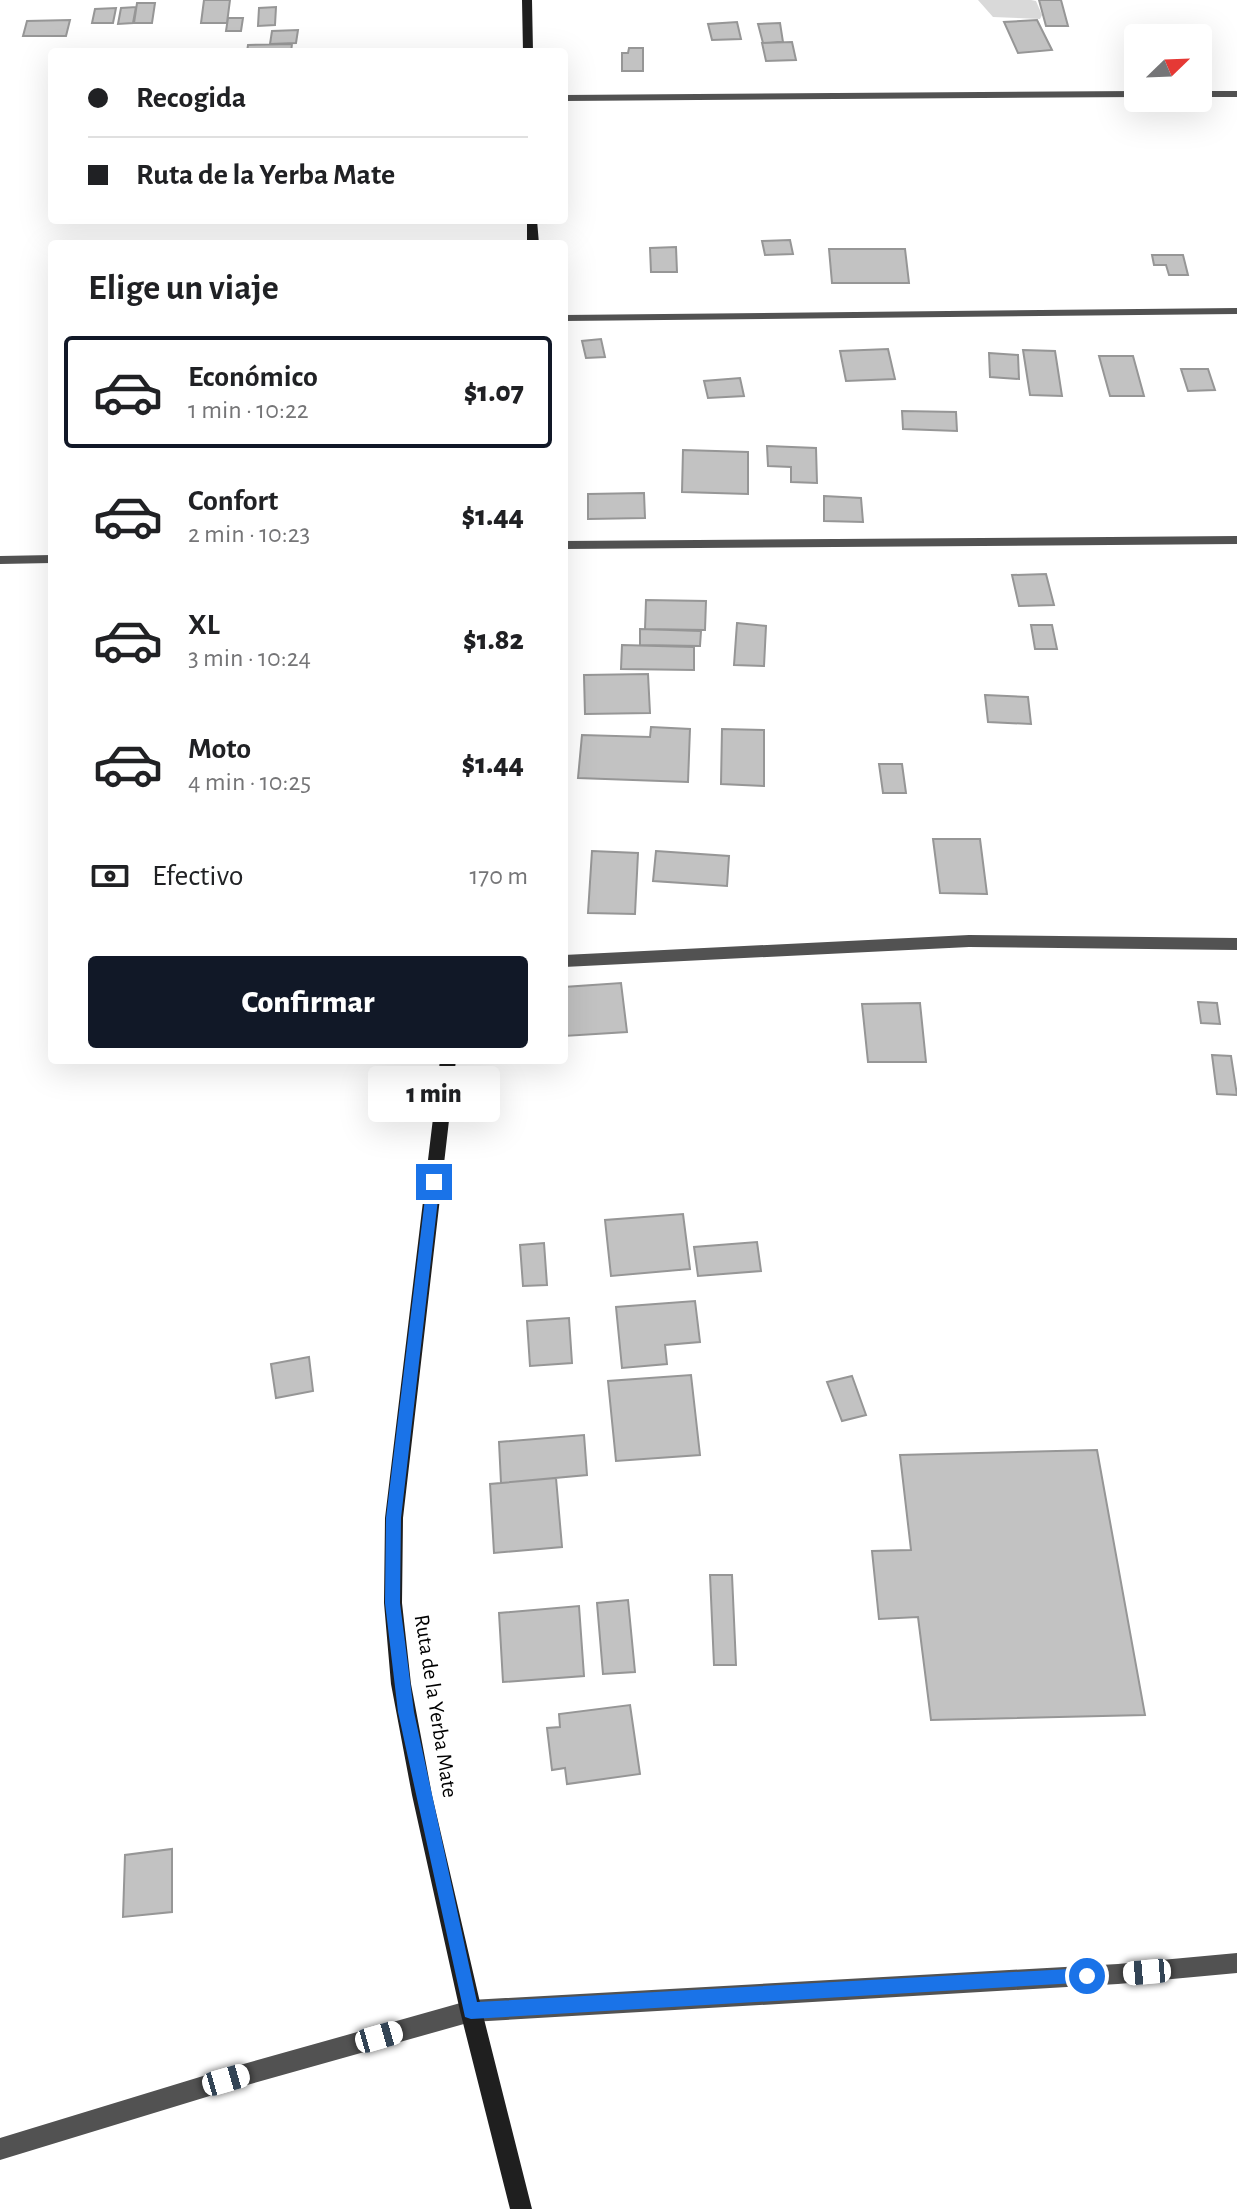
<!DOCTYPE html>
<html lang="es">
<head>
<meta charset="utf-8">
<style>
	body { margin:0; font-family:"Alegreya Sans",sans-serif; background:#f2f2f2; color:#202124; height:100vh; display:flex; flex-direction:column; font-size:30px; white-space:nowrap }
	* { box-sizing:border-box; margin:0 }
	p { font-size:26px; color:#757577 }
	.icon { flex:none; width:44px; height:44px; fill:none; stroke:currentColor; stroke-width:2; stroke-linecap:round; stroke-linejoin:round }
	.map { position:relative; flex:1; overflow:hidden }
	.panel { position:absolute; left:48px; top:240px; width:520px; height:824px; display:flex; flex-direction:column; background:#fff; border-radius:8px; box-shadow:0 8px 32px #0002 }
	.panel>* { flex:none }
	.top-card { position:absolute; left:48px; top:48px; width:520px; height:176px; border-radius:8px; box-shadow:0 8px 32px #0002; display:grid; align-content:center; height:176px; padding:0 40px; background:#fff }
	.needle { width:52px; rotate:67deg }
	.controls { position:absolute; left:1124px; top:24px; display:grid; gap:16px }
	.controls a { display:grid; place-items:center; width:88px; height:88px; border-radius:8px; background:#fff; box-shadow:0 8px 32px #0002; font-size:40px }
	.end { position:absolute; width:36px; height:36px; margin:-18px; border:10px solid #1a73e8; background:#fff; box-shadow:0 0 0 4px #fff }
	.from { border-radius:50% }
	.bubble { position:absolute; height:56px; border-radius:8px; background:#fff; box-shadow:0 8px 32px #0002; font-size:26px; font-weight:800; line-height:56px; text-align:center }
	.car { position:absolute; width:24px; height:48px; margin:-24px -12px; border-radius:10px; box-shadow:0 0 6px 2px #0007; background:linear-gradient(#fff 24%,#345 0 40%,#fff 0 76%,#345 0 86%,#fff 0) }
	.top-card b { display:flex; align-items:center; gap:28px; height:76px; font-size:30px }
	.top-card b+b { border-top:2px solid #e0e0e0 }
	.top-card i { width:20px; height:20px; background:#202124 }
	ul { padding:0; list-style:none }
	li { display:flex; align-items:center; gap:24px; height:112px; margin:0 16px 12px; padding:0 24px; border:4px solid transparent; border-radius:8px }
	li div { flex:1 }
	li b { display:block; font-size:30px }
	li em { font-style:normal; font-weight:800 }
	li.on { border-color:#111827 }
	li>.icon { width:72px; height:72px; stroke-width:1.5 }
	h2 { padding:0 40px; font-size:36px; line-height:96px }
	.pay { display:flex; align-items:center; gap:20px; height:88px; padding:0 40px; font-size:30px }
	.pay p { margin-inline-start:auto }
	.cta { display:flex; gap:16px; margin-top:auto; padding:16px 40px }
	.cta a { flex:1; height:92px; border-radius:8px; background:#111827; color:#fff; font-size:32px; font-weight:800; line-height:92px; text-align:center }
	.map>svg:first-child { display:block }
	.green { fill:#d9d9d9 }
	.building { fill:#c2c2c2; stroke:#969696; stroke-width:2 }
	.lines { fill:none; stroke-linecap:round; stroke-linejoin:round }
	.street { fill:#525252; fill-rule:evenodd }
	.secondary { fill:#1f1f1f; fill-rule:evenodd }
	.route { fill:#1a73e8 }
	.labels { text-anchor:middle; dominant-baseline:central; stroke-width:7; stroke-linejoin:round; paint-order:stroke }
	.street-label { font-size:22px; fill:#000; stroke:#fff }
</style>
</head>
<body>
<div class="map">
<svg width="1237" height="2209" viewBox="0 0 1237 2209">
	<rect width="100%" height="100%" fill="#fff"/>
	<!-- green -->
	<path class="green" d="M978,0H1031L1036,1L1042,15L1040,19L993,17Z"/>
	<!-- building -->
	<path class="building" d="M204,0H230L227,23H201Z
		M1039,0H1061L1068,26H1046Z
		M137,3H155L152,23H134Z
		M136,7L133,23L118,24L121,8Z
		M276,7L275,25L258,26L259,8Z
		M116,8L113,23H92L95,9Z
		M228,18H243L241,31H226Z
		M70,20L66,36H23L27,21Z
		M1037,20L1052,50L1018,53L1004,22Z
		M737,22L741,39L712,40L708,24Z
		M780,23L783,42L763,43L758,24Z
		M298,30L296,43L270,44L272,31Z
		M792,42L796,60L766,61L762,43Z
		M292,44L291,52H247L248,45Z
		M629,48H643V71H622V53H628Z
		M790,240L793,254L765,255L762,241Z
		M676,247L677,272H651L650,248Z
		M829,249H905L909,283H832Z
		M1152,255H1183L1188,275H1169L1166,265H1154Z
		M601,339L605,357L586,358L582,341Z
		M888,349L895,379L846,381L840,351Z
		M1023,350L1055,351L1062,396L1030,395Z
		M989,353L1018,355L1019,379L990,377Z
		M1099,356H1133L1144,396H1110Z
		M1181,369H1208L1215,390L1188,391Z
		M740,378L744,396L708,398L704,381Z
		M902,411L956,412L957,431L903,429Z
		M767,446L816,448L817,483L791,482V467L768,466Z
		M683,450L748,452V494L682,492Z
		M644,493L645,518L588,519V494Z
		M824,496L861,498L863,522L824,521Z
		M1046,574L1054,605L1019,606L1012,575Z
		M646,600L706,601L705,630L645,629Z
		M737,623L766,626L764,666L734,665Z
		M1031,625H1052L1057,649H1035Z
		M640,629L701,631L700,646L640,645Z
		M622,645L694,647V670L621,669Z
		M648,674L650,713L585,714L584,675Z
		M985,695L1028,697L1031,724L988,722Z
		M651,727L690,729L688,782L578,778L582,735L650,737Z
		M722,729L764,730V786L721,784Z
		M879,764H902L906,793H883Z
		M933,839H980L987,894L940,893Z
		M592,851L638,853L635,914L588,913Z
		M656,851L729,856L727,886L653,881Z
		M621,983L627,1032L564,1036V987Z
		M1198,1002L1217,1003L1220,1024L1201,1023Z
		M920,1003L926,1062H868L862,1004Z
		M1212,1055L1231,1056L1237,1095L1217,1094Z
		M683,1214L690,1269L611,1276L605,1220Z
		M757,1242L761,1271L698,1276L694,1247Z
		M544,1243L547,1285L523,1286L520,1245Z
		M695,1301L700,1342L665,1345L667,1364L622,1368L616,1307Z
		M569,1318L572,1363L530,1366L527,1321Z
		M309,1357L313,1391L276,1398L271,1364Z
		M691,1375L700,1455L616,1461L608,1381Z
		M852,1376L866,1415L842,1421L827,1382Z
		M584,1435L587,1475L501,1483L499,1442Z
		M1097,1450L1145,1715L931,1720L918,1617L879,1619L872,1551L911,1550L900,1455Z
		M556,1478L562,1547L494,1553L490,1484Z
		M710,1575H732L736,1665H714Z
		M628,1600L635,1672L603,1674L597,1603Z
		M579,1606L584,1676L503,1682L499,1613Z
		M630,1705L640,1774L567,1784L565,1768L552,1770L547,1728L560,1727L559,1714Z
		M172,1849V1912L123,1917L125,1855Z"/>
	<g class="lines">
		<!-- street -->
		<path class="street" d="M1138,91V97L564,101V95Z
			M1198,91H1237V97H1198Z
			M1237,308V314L564,321V315Z
			M1237,536V544L564,549V541Z
			M52,555V563L0,564V556Z
			M969,935L1237,938V950L969,947L564,967V955Z
			M1237,1953V1973L1118,1984L471,2022L226,2091L0,2160V2138L226,2069L471,2000L1118,1964Z"/>
		<!-- secondary -->
		<path class="secondary" d="M522,0H532L533,52H523Z
			M527,220H537L539,244H527Z
			M440,1060H456L403,1518L402,1603L411,1684L432,1795L482,2011L532,2209H510L460,2011L412,1795L391,1684L384,1603L385,1518Z"/>
	</g>
	<!-- route -->
	<path class="route" d="M434,1177L440,1182L401,1518L400,1603L414,1712L477,2002L1087,1968L1093,1970L1095,1976L1093,1982L471,2019L465,2017L398,1712L385,1603L386,1518L427,1182Z"/>
	<g class="labels">
		<!-- street labels -->
		<g class="street-label">
			<text transform="translate(436 1706) rotate(81)">Ruta de la Yerba Mate</text>
		</g>
	</g>
</svg>
<div class="controls">
<a><svg class="needle" viewBox="-14 -14 28 28"><path d="M0-13l5 13h-10z" fill="#e53935"/><path d="M0 13l5-13h-10z" fill="#757577"/></svg></a>
</div>
<i class="end from" style="left:1087px;top:1976px"></i>
<i class="end" style="left:434px;top:1182px"></i>
<div class="bubble" style="left:368px;top:1066px;width:132px">1 min</div>
<i class="car" style="left:1147px;top:1972px;rotate:265deg"></i>
<i class="car" style="left:379px;top:2037px;rotate:74deg"></i>
<i class="car" style="left:226px;top:2080px;rotate:74deg"></i>
<div class="top-card">
<b><i class="from"></i>Recogida</b>
<b><i></i>Ruta de la Yerba Mate</b>
</div>
<section class="panel">
<h2>Elige un viaje</h2>
<ul>
<li class="on"><svg class="icon" aria-label="car" viewBox="0 0 24 24"><path d="M5 17H2v-5l4-1 3-4h7l3 4 3 1v5h-3M9 17h6M6 11h13"/><circle cx="7" cy="17" r="2"/><circle cx="17" cy="17" r="2"/></svg><div><b>Económico</b><p>1 min · 10:22</p></div><em>$1.07</em></li>
<li><svg class="icon" aria-label="car" viewBox="0 0 24 24"><path d="M5 17H2v-5l4-1 3-4h7l3 4 3 1v5h-3M9 17h6M6 11h13"/><circle cx="7" cy="17" r="2"/><circle cx="17" cy="17" r="2"/></svg><div><b>Confort</b><p>2 min · 10:23</p></div><em>$1.44</em></li>
<li><svg class="icon" aria-label="car" viewBox="0 0 24 24"><path d="M5 17H2v-5l4-1 3-4h7l3 4 3 1v5h-3M9 17h6M6 11h13"/><circle cx="7" cy="17" r="2"/><circle cx="17" cy="17" r="2"/></svg><div><b>XL</b><p>3 min · 10:24</p></div><em>$1.82</em></li>
<li><svg class="icon" aria-label="car" viewBox="0 0 24 24"><path d="M5 17H2v-5l4-1 3-4h7l3 4 3 1v5h-3M9 17h6M6 11h13"/><circle cx="7" cy="17" r="2"/><circle cx="17" cy="17" r="2"/></svg><div><b>Moto</b><p>4 min · 10:25</p></div><em>$1.44</em></li>
</ul>
<div class="pay"><svg class="icon" aria-label="cash" viewBox="0 0 24 24"><path d="M3 7h18v10H3z"/><circle cx="12" cy="12" r="2"/></svg>Efectivo<p>170 m</p></div>
<div class="cta"><a>Confirmar</a></div>
</section>
</div>
</body>
</html>
